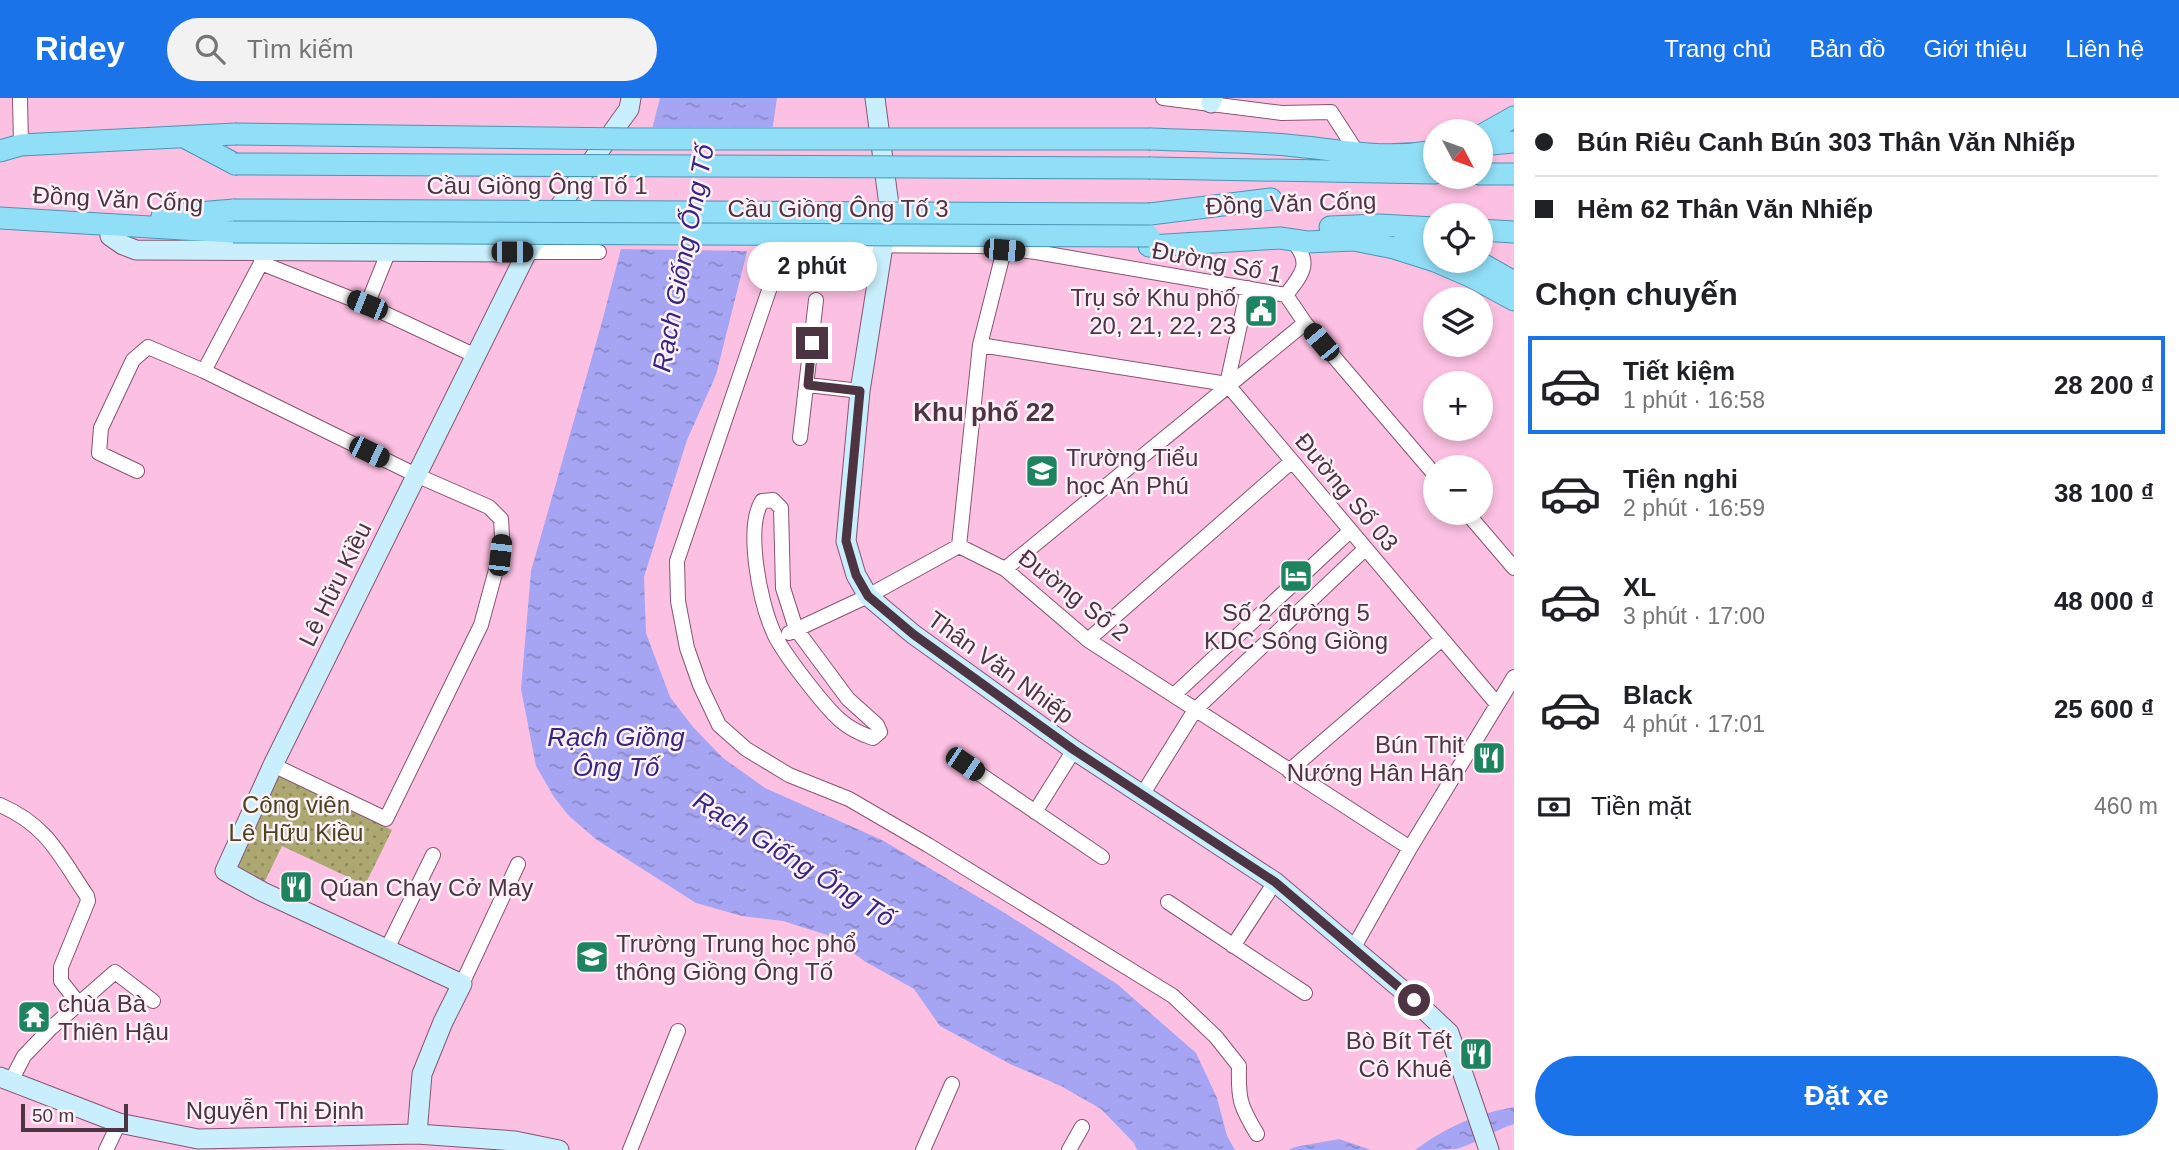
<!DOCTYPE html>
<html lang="vi">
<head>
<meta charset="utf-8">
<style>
	body { margin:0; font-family:Helvetica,sans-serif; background:#f2f2f2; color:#202124; height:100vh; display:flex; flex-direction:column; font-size:26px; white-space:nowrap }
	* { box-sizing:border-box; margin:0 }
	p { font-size:23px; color:#757577 }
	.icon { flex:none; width:38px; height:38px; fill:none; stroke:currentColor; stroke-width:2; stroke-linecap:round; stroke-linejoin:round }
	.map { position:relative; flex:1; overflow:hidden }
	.side { display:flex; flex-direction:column; background:#fff; width:665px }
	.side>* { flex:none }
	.hud { display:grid; align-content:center; height:154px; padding:0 21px; background:#fff }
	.needle { width:46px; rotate:131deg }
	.buttons { position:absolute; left:1423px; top:21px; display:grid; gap:14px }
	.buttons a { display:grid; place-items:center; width:70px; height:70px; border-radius:50%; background:#fff; box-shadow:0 4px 10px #0003; font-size:35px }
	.scale { position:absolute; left:21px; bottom:18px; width:107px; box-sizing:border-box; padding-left:7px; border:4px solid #4c3442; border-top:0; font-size:19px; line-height:24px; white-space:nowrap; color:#4c3442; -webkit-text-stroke:5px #fef1f8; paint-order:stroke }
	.end { position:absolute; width:32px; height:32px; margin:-16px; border:9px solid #4c3442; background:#fff; box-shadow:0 0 0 4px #fff }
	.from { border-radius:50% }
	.bubble { position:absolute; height:49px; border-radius:24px; background:#fff; box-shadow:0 4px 10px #0003; font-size:23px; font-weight:700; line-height:49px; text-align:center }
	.car { position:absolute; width:21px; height:42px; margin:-21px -10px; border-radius:9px; box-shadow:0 0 5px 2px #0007; background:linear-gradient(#222 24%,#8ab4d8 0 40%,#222 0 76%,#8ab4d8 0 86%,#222 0) }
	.hud b { display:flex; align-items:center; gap:24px; height:66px; font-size:26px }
	.hud b+b { border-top:2px solid #e0e0e0 }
	.hud i { width:18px; height:18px; background:#202124 }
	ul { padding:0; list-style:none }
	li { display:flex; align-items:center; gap:21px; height:98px; margin:0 14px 10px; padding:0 7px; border:4px solid transparent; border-radius:0px }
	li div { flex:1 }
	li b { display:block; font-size:26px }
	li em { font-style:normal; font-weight:700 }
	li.selected { border-color:#1a73e8 }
	li>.icon { width:63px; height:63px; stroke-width:1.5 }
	h2 { padding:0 21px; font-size:32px; line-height:84px }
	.pay { display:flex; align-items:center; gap:18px; height:77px; padding:0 21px; font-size:26px }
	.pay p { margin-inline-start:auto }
	.button { display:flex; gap:14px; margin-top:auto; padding:14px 21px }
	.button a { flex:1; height:80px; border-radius:42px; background:#1a73e8; color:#fff; font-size:28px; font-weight:700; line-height:80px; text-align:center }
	header { display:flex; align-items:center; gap:42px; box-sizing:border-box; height:98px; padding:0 35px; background:#1a73e8; color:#fff }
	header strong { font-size:33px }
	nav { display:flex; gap:38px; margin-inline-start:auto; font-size:24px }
	.search { width:490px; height:63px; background:#f2f2f2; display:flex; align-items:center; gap:18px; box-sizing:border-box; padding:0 24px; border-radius:38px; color:#757577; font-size:26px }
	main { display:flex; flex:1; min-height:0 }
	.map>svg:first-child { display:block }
	.park { fill:url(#park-dots) }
	.water { fill:url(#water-ripples) }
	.pier { fill:#fcc0e2 }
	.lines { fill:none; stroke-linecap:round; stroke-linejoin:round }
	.street-casing { stroke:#885473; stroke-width:16 }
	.secondary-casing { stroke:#885473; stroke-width:21 }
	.primary-casing { stroke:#4995b4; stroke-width:23 }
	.street { stroke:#fff; stroke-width:14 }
	.secondary { stroke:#c8effb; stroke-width:19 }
	.primary { stroke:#91dff7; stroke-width:21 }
	.primary-bridge-casing { stroke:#4995b4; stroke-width:23; stroke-linecap:butt }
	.primary-bridge { stroke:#91dff7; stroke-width:21 }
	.route { stroke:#4c3442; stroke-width:9 }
	.labels { text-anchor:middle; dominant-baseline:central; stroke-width:5; stroke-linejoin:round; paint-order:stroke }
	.street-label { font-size:24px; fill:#4c3442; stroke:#fef1f8 }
	.poi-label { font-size:24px; fill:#4c3442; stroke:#fef1f8; text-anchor:start }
	.park-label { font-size:24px; fill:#48441e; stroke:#fef1f8 }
	.water-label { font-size:26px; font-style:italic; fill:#352780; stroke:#fef1f8 }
	.neighbourhood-label { font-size:26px; font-weight:bold; fill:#4c3442; stroke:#fef1f8 }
</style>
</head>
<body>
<header>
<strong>Ridey</strong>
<div class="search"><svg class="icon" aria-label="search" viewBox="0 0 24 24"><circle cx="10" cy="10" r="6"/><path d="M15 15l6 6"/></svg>Tìm kiếm</div>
<nav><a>Trang chủ</a><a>Bản đồ</a><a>Giới thiệu</a><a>Liên hệ</a></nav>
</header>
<main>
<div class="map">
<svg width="1514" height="1052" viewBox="0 0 1514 1052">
	<defs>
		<pattern id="park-dots" width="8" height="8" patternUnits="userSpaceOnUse" patternTransform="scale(1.75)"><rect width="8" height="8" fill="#ada871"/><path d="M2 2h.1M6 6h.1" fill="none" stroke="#8f8a5e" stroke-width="1.8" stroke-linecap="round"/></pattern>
		<pattern id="water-ripples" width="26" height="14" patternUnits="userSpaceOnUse" patternTransform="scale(1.75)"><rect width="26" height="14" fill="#a5a5f3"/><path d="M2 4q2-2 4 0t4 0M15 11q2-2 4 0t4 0" fill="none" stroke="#8987c6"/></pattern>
	</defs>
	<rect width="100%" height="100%" fill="#fcc0e2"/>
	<!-- park -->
	<path class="park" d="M278,678L392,732L365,787L282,748L264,785L234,771Z"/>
	<!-- water -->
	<path class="water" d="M660,0H777L765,82L716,277L687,342L644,479L646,535L670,599L693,629L723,660L765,690L882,742L1000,812L1117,886L1196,955L1217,1000L1227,1038L1235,1052H1137L1134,1045L1101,1011L1061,988L1010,966L940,928L914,891L866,864L827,837L783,823L742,818L696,805L597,742L569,718L554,699L536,668L521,591L531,473L602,224Z
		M1514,1009V1026C1494,1032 1476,1046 1456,1051C1444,1052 1428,1052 1415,1052C1445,1030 1477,1015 1514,1009Z
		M1339,1041L1371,1052H1288L1295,1049Z"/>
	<!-- pier -->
	<path class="pier" d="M650,29H777L769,83L750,153L618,151Z"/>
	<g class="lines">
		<defs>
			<path id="street" d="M20,0L21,47
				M1163,0L1282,15L1331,14L1353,48L1351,56
				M803,146L785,145L677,463L678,503L687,550L700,587L719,627L746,651L789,677L849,701L928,747L1173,898L1216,939L1239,968C1238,1001 1240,1008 1257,1036
				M840,147L983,148L1036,154L1286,197L1305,225L1435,377
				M1004,152L980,247L959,448L1005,471L1088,542L1410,750
				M527,154H599
				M388,155L367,207L476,258
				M261,165L367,207
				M1248,190L1227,286L1497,606
				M1286,197C1302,176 1313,165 1292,142
				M980,247L1227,286
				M204,273L261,165L262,151
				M808,287L860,293
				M800,340L816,202
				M137,373L99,355L101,330L133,262L148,249L204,273L416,377L489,409L501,421L502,438L500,457L481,527L386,721L273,667
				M773,402L781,410L783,490L796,531L848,601L877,627L880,634L873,640C861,636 850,631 840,622C825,609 780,552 773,533C760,504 745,430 762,403Z
				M1467,415L1514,470
				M1005,471L1305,225
				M789,535L868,498L959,448
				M1088,542L1291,364
				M1175,596L1350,433
				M965,666L1102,759
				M1289,673L1442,541
				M1142,697L1195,612L1365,451
				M0,707C48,728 59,757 87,798L88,803L61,869V883L79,906
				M1035,714L1074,652
				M1168,804L1305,895
				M1233,848L1275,784
				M1354,849L1410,750L1514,579
				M387,851L433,757
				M462,886L518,766
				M11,983L24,958L51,930L115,874L153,903
				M106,1052L119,1025
				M630,1052L678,933
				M923,1052L952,986
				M1069,1052L1082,1029"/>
			<path id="secondary" d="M875,0L890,115L883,148L860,293L846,443L856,477L868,498L913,536L1074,652L1275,784L1414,902L1449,935L1489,1052
				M1211,5L1213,0
				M110,138L123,147L136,152L527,154
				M0,979L119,1025L198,1041L417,1036L515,1043L559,1052
				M417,1036L422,976L443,924L462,886L263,794L225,773L273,667L527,154L629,11L631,0"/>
			<path id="primary" d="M1480,38L1514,19
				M184,39L235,66
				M1151,41C1199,43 1248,43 1296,48C1348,53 1382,62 1435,53
				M1480,47L1514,44
				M0,53L21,47L235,36
				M1151,70L1435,75
				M1480,76H1514
				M1150,116L1271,101
				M162,118L234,112
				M0,120L233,134
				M1330,129L1379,127L1435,130
				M1480,132L1514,134
				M1404,135L1435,146
				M1149,148L1280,140L1307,144L1354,142L1394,150L1435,163L1472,179L1514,202
				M1477,163L1514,184"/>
		</defs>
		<!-- street casing -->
		<use href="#street" class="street-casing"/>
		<!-- secondary casing -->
		<use href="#secondary" class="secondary-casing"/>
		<!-- primary casing -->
		<use href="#primary" class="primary-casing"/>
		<!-- street -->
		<use href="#street" class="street"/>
		<!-- secondary -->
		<use href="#secondary" class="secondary"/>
		<!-- primary -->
		<use href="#primary" class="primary"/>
		<defs>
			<path id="primary-bridge" d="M235,36L629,41H1151
				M235,66L1151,70
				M234,112L1150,116
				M233,134L1149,138"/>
		</defs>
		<!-- primary-bridge casing -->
		<use href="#primary-bridge" class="primary-bridge-casing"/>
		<!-- primary-bridge -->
		<use href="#primary-bridge" class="primary-bridge"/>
	</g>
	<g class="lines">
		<!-- route -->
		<path class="route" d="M812,245L808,287L860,293L846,443L856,477L868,498L913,536L1074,652L1275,784L1414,902"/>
	</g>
	<!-- icons -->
	<defs>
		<symbol id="civic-square" viewBox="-11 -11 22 22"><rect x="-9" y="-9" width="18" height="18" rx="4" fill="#1d845f" stroke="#fef1f8"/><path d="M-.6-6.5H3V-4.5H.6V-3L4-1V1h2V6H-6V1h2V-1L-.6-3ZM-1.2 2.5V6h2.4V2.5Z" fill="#fff"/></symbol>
		<symbol id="school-square" viewBox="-11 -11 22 22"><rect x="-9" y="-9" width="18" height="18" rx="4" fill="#1d845f" stroke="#fef1f8"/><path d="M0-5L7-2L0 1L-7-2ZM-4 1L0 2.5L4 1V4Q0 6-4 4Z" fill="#fff"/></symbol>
		<symbol id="hotel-square" viewBox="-11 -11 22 22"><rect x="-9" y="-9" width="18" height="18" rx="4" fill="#1d845f" stroke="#fef1f8"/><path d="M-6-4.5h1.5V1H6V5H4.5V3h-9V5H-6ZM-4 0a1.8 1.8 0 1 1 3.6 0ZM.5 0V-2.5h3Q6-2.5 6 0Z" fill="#fff"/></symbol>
		<symbol id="restaurant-square" viewBox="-11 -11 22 22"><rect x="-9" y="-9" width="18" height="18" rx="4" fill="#1d845f" stroke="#fef1f8"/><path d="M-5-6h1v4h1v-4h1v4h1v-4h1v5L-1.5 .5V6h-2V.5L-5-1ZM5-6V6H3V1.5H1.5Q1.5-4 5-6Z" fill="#fff"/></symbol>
		<symbol id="temple-square" viewBox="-11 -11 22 22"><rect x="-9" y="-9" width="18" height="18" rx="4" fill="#1d845f" stroke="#fef1f8"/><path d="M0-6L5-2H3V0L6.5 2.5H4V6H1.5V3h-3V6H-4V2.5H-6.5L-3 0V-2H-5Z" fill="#fff"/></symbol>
	</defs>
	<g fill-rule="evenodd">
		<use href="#civic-square" x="1242" y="194" width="38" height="38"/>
		<use href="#school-square" x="1023" y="354" width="38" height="38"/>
		<use href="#hotel-square" x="1277" y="459" width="38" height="38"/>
		<use href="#restaurant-square" x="1470" y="641" width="38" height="38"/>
		<use href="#restaurant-square" x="277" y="770" width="38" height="38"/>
		<use href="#school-square" x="573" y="840" width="38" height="38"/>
		<use href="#temple-square" x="15" y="900" width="38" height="38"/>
		<use href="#restaurant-square" x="1457" y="937" width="38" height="38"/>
	</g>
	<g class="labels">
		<!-- street labels -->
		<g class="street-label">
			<text x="537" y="87">Cầu Giồng Ông Tố 1</text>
			<text transform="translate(118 101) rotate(3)">Đồng Văn Cống</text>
			<text transform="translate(1291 105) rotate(-2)">Đồng Văn Cống</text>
			<text x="838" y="110">Cầu Giồng Ông Tố 3</text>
			<text transform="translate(1217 164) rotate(11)">Đường Số 1</text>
			<text transform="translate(1347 394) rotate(50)">Đường Số 03</text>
			<text transform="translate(335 486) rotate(-64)">Lê Hữu Kiều</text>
			<text transform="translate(1074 497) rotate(38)">Đường Số 2</text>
			<text transform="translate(1001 569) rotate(36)">Thân Văn Nhiếp</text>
			<text x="275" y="1012">Nguyễn Thị Định</text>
		</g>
		<!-- poi labels -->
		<g class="poi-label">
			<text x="1236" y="199" text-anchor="end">Trụ sở Khu phố<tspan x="1236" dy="28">20, 21, 22, 23</tspan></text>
			<text x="1066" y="359">Trường Tiểu<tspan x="1066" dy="28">học An Phú</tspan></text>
			<text x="1296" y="514" text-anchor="middle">Số 2 đường 5<tspan x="1296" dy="28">KDC Sông Giồng</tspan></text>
			<text x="1464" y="646" text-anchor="end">Bún Thịt<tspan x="1464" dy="28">Nướng Hân Hân</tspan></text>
			<text x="320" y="789">Qúan Chay Cở May</text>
			<text x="616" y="845">Trường Trung học phổ<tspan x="616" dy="28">thông Giồng Ông Tố</tspan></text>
			<text x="58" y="905">chùa Bà<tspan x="58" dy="28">Thiên Hậu</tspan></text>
			<text x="1452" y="942" text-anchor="end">Bò Bít Tết<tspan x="1452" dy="28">Cô Khuê</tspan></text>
		</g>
		<!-- park labels -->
		<g class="park-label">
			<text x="296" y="706">Công viên<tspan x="296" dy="28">Lê Hữu Kiều</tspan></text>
		</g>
		<!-- water labels -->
		<g class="water-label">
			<text transform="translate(683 160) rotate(-79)">Rạch Giống Ống Tố</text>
			<text x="616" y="639">Rạch Giồng<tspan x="616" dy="30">Ông Tố</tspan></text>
			<text transform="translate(794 761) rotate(32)">Rạch Giống Ống Tố</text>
		</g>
		<!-- neighbourhood labels -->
		<g class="neighbourhood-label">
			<text x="984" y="314">Khu phố 22</text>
		</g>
	</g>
</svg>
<div class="buttons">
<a><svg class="needle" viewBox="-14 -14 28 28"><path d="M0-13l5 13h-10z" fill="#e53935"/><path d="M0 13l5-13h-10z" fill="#757577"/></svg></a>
<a><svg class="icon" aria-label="locate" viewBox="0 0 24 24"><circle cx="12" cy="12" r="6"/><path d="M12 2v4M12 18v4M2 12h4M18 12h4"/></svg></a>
<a><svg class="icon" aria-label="layers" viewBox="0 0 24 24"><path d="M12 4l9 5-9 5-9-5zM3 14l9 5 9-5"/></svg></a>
<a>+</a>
<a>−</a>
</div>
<div class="scale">50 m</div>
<i class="end from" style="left:1414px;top:902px"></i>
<i class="end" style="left:812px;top:245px"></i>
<div class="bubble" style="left:747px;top:144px;width:130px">2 phút</div>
<i class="car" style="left:1004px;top:152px;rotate:95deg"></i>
<i class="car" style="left:512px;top:154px;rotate:90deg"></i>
<i class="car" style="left:367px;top:207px;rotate:292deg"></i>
<i class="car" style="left:1321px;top:244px;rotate:320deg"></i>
<i class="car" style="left:369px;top:354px;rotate:116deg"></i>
<i class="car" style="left:500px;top:457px;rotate:6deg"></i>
<i class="car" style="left:965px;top:666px;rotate:124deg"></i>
</div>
<section class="side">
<div class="hud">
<b><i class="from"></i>Bún Riêu Canh Bún 303 Thân Văn Nhiếp</b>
<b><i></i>Hẻm 62 Thân Văn Nhiếp</b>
</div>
<h2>Chọn chuyến</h2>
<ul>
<li class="selected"><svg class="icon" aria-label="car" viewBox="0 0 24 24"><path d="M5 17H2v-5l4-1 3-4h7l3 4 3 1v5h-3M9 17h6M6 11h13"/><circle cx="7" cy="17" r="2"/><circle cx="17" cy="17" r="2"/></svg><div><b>Tiết kiệm</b><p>1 phút · 16:58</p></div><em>28 200 ₫</em></li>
<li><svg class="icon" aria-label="car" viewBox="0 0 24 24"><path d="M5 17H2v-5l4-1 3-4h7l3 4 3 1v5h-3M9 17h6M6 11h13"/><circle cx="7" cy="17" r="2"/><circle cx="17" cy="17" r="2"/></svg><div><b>Tiện nghi</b><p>2 phút · 16:59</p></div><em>38 100 ₫</em></li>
<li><svg class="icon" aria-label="car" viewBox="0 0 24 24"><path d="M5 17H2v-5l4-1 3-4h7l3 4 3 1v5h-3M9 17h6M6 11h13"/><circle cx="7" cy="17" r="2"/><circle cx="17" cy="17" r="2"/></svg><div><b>XL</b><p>3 phút · 17:00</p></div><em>48 000 ₫</em></li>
<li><svg class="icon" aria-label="car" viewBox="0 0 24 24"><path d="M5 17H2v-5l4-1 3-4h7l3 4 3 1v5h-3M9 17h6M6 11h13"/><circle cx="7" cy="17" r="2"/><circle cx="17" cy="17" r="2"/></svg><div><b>Black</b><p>4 phút · 17:01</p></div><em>25 600 ₫</em></li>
</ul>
<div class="pay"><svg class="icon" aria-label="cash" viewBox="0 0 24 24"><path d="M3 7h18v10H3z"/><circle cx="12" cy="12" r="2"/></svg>Tiền mặt<p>460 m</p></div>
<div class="button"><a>Đặt xe</a></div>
</section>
</main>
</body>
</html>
